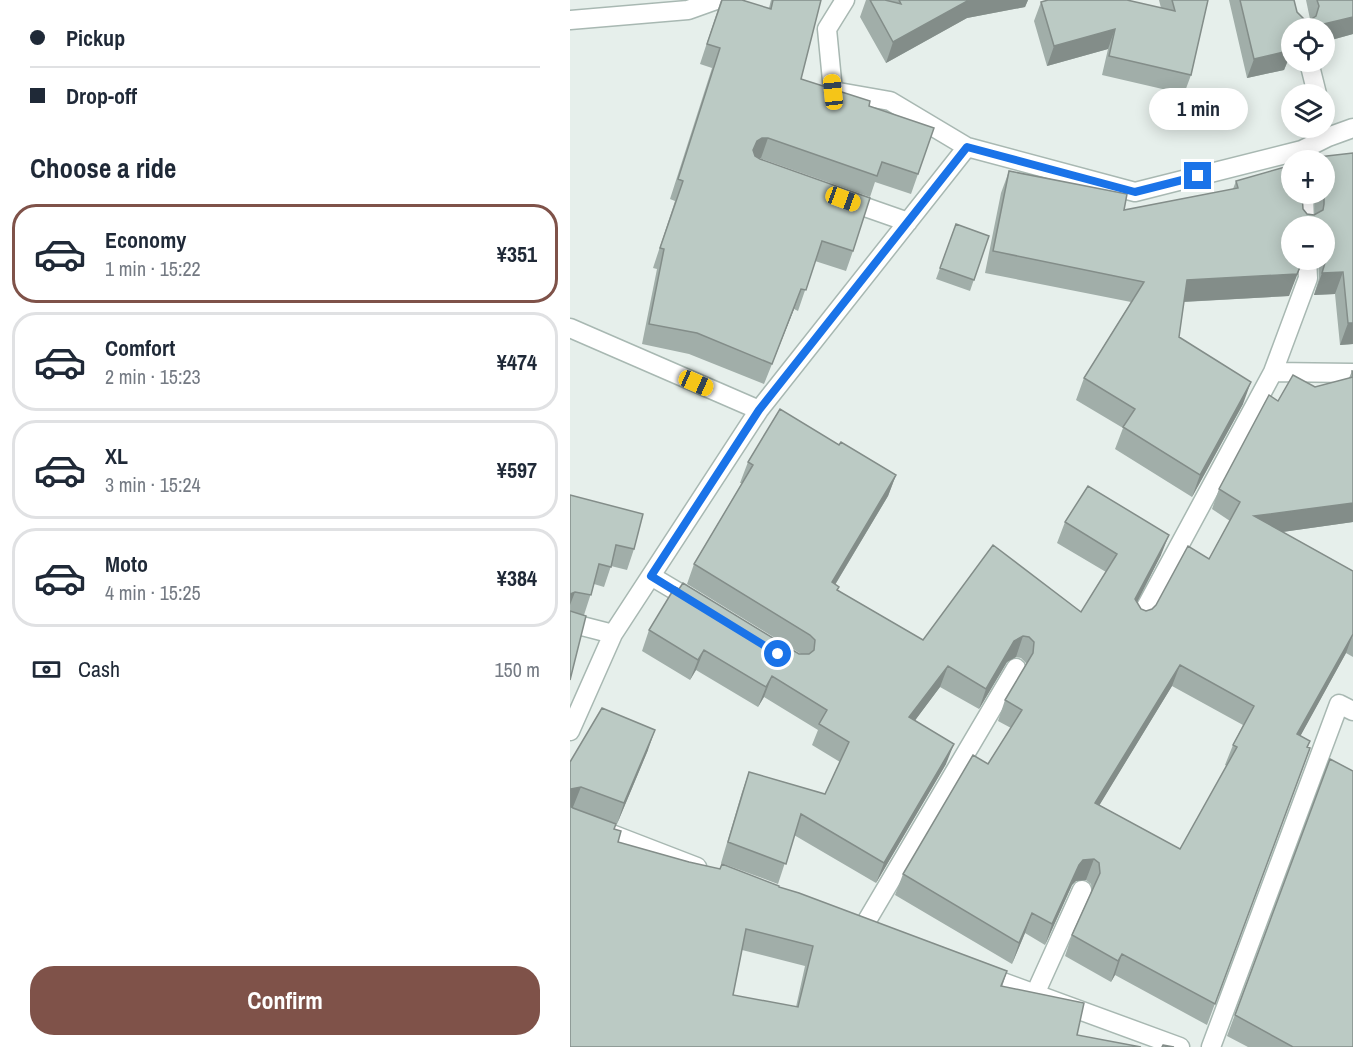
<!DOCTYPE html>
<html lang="en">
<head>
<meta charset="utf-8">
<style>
	body { margin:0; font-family:"Archivo Narrow",sans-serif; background:#f6f6f7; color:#1f2937; height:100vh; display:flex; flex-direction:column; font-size:22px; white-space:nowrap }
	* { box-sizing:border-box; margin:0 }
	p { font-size:20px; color:#747a83 }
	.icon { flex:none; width:33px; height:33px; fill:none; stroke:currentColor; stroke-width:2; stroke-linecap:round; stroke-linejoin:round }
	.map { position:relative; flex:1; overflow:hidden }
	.side { display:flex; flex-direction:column; background:#fff; width:570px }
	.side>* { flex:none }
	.banner { display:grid; align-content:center; height:132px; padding:0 30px; background:#fff }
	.controls { position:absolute; left:711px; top:18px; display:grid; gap:12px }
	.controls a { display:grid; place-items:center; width:54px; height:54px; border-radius:50%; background:#fff; box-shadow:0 3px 15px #0003; font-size:30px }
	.end { position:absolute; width:27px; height:27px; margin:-14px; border:8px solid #1a73e8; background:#fff; box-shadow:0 0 0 3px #fff }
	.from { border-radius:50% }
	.bubble { position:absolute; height:42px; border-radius:21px; background:#fff; box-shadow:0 3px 15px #0003; font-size:20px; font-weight:700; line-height:42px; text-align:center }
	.car { position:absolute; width:18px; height:36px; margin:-18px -9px; border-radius:8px; box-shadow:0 0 4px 2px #0007; background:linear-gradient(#f5c518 24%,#345 0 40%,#f5c518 0 76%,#345 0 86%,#f5c518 0) }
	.banner b { display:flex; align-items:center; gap:21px; height:57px; font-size:22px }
	.banner b+b { border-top:2px solid #e0e1e3 }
	.banner i { width:15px; height:15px; background:#1f2937 }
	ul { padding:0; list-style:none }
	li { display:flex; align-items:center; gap:18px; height:99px; margin:0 12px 9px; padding:0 18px; border:3px solid #e0e1e3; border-radius:24px }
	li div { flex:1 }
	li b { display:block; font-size:22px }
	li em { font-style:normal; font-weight:700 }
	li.current { border-color:#7f5249 }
	li>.icon { width:54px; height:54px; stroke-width:1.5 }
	h2 { padding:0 30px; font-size:27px; line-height:72px }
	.pay { display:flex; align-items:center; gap:15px; height:66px; padding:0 30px; font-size:22px }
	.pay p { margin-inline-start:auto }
	.action { display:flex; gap:12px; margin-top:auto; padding:12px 30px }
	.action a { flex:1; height:69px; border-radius:24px; background:#7f5249; color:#fff; font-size:24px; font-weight:700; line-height:69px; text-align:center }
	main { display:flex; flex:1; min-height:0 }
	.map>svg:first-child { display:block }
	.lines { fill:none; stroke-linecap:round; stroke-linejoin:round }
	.minor-casing { stroke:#a8b8b2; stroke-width:21 }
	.minor { stroke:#fff; stroke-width:18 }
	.wall { fill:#a1aea9; fill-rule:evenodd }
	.shaded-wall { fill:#838d89 }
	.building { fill:#bbcac4; stroke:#838d89; stroke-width:1.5; fill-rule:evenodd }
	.route { stroke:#1a73e8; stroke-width:8 }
</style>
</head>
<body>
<main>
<section class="side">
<div class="banner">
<b><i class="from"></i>Pickup</b>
<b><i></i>Drop-off</b>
</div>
<h2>Choose a ride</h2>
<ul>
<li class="current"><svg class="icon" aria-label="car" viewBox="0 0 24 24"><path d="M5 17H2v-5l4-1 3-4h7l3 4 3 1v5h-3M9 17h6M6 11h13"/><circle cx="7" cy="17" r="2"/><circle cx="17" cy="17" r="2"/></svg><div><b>Economy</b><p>1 min · 15:22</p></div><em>¥351</em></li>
<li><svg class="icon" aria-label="car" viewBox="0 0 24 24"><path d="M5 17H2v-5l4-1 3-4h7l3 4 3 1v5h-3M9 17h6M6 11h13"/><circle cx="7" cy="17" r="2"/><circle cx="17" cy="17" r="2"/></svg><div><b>Comfort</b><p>2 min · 15:23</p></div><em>¥474</em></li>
<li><svg class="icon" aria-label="car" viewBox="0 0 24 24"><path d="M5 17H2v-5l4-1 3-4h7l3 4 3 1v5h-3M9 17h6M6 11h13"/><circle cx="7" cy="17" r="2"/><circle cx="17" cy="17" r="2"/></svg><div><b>XL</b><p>3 min · 15:24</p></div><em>¥597</em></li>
<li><svg class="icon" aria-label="car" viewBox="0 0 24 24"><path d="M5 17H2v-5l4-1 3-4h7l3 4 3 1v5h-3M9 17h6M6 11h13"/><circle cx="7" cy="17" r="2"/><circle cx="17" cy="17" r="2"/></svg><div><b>Moto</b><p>4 min · 15:25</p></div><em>¥384</em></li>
</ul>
<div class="pay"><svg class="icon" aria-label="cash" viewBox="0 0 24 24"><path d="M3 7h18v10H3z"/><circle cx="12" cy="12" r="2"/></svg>Cash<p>150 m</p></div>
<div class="action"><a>Confirm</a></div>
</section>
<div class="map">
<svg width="783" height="1047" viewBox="0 0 783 1047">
	<rect width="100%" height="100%" fill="#e6efeb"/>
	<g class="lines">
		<defs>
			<path id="minor" d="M275,0L257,29L263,91L320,101L397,147L565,192L732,150L758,137L783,128
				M0,20L118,10L146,0
				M739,62L747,94
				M734,194L735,226
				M275,200L338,222
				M0,328L189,410
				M703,372L783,373
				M81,576L123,601
				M569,620L703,372L738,278L737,260
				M0,623L43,634
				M0,731L43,634L189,410L397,147
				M0,818L127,867
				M292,929L446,668
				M411,974L610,1047
				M465,994L512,890
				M641,1047L769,704L783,711"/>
		</defs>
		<!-- minor casing -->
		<use href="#minor" class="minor-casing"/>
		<!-- minor -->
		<use href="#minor" class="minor"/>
	</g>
	<!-- wall -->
	<path class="wall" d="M151,0L199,8L201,0H251L231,79L299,106L348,174L341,194L305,182L300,197L189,158L283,251L276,271L245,261L228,311L224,309L194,384L119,354L72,344L87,269L83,268L105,201L100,199L142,68L130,64Z
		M296,0H458L455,7L397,18L316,63L290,17Z
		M589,0H638L621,75L614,94L532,75L538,49L477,66L464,21L471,2L591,8Z
		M659,0H724L727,12L734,19H740L736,0H783V34L754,42V28H722V51L714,70L677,78Z
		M783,153V344L770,345L765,294L744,295L749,278L748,260H754V226H722L719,296L614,302L609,337L673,404L622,497L545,449L553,428L506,400L514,378L561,302L415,273L431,193L439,171L554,210L663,189L666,181L733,209L737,214L744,215L745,214L744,194H754Z
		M386,224L419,236L400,291L366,279Z
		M782,371H783V522L712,532L783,571V657L776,653L730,736L740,741L738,747L740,748L637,1025L545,975L541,982L495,956L502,935L522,891L521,884L516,880L506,881L502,885L475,945L455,933L442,964L325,895L333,874L418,764L441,728L428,721L435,700L456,665V663L451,658L446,657L437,662L409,709L370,687L345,720L376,764L306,883L224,835L208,884L151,863L172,792L179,772L255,794L270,762L242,745L248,730L194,697L188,707L126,670L120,680L72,651L79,630L231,654L117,584L124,564L172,483H170L178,462L269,445L326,475L318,496L265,585L267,590L353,640L511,612L536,572L487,543L495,522L591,555L567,602L571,609L576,611L582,609L639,559L660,521L642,509L649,489L708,401L745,387L779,378ZM602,686L673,725L663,745L655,765L657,766L610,849L529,805Z
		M0,495L64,549L57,570L41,566L34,587L24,584L14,615L8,614L0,680Z
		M78,750L47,824L2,808L44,829L48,842L209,887L437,971L432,987L507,1035L0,1047V762ZM172,950L235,966L226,1007L163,995Z
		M760,759L783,1047H678L657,1036Z"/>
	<!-- shaded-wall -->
	<path class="shaded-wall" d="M399,0H458L455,7L397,18L316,63L323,42Z
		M783,17V34L754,42V28H737Z
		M545,29L538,49L477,66L484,46Z
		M722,32V50L718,33Z
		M722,50L714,70L677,78L684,59Z
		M192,138H198L191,158H184L179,161L187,141Z
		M733,260L719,296L609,302L617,280Z
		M773,272L765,294L744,295L752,273Z
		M231,289L224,309L194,384L202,364Z
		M778,323H783V344L770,345Z
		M681,382L673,404L622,497L630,475Z
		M326,475L318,496L254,603L262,582Z
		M783,503V522L676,537L684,516Z
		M599,535L591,555L558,620L565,599Z
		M5,592L0,605V594Z
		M783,634L776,653L720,755L727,734Z
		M453,636L446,657L437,662L409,709L416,689L444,641Z
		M134,650L126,670L120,680L128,660Z
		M610,665L602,686L518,824L525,803Z
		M378,666L370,687L332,738L339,717Z
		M202,676L194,697L188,707L196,687Z
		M85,730L78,750L47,824L54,803Z
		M384,744L376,764L306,883L314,863Z
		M11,787L3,807L0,808V790L1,789Z
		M524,859L516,880L506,881L502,885L475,945L482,924L509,865L513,860Z
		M462,913L455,933L442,964L449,943Z
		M552,954L545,975L541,982L548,961Z"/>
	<!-- building -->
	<path class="building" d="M152,0H172L201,9L203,0H251L231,79L300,101L299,106L364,128L348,174L312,162L307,176L198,138H192L187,141L183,150L185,156L190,159L300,198L283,251L252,241L236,290L231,289L202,364L127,333L79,324L94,249L90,248L113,181L108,179L150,48L137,44Z
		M300,0H315L331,4L329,0H399L323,42Z
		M478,0H557L605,11L602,0H638L621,75L539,56L545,29L484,46L471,2Z
		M670,0H724L727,12L734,19L740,20L746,16L749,6L747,0H783V17L737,28H722V32L718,33L722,50L684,59Z
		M783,153V323H778L773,272L752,273L757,256L754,226H722V260H733L727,274L617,280L609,337L681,382L630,475L553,427L565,409L514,378L574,282L423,251L439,171L557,194L554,210L668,188L666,181L722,165V194H732L733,209L737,214L744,215L753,210L754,204V160H735L748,157Z
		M386,224L419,236L404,280L370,268Z
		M782,371H783V503L684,516L783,571V634L727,734L740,741L737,747L740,748L645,1004L552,954L548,961L502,935L530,873L529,863L524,859L513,860L509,865L482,924L462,913L449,943L333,874L403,755L418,764L452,710L435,700L463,653L464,642L459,637L453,636L444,641L416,689L378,666L339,717L384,744L314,863L231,814L216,864L158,842L179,772L255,794L279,742L249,724L257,710L202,676L196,687L134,650L128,660L79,630L105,587L109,589L113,583L229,654H239L244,650L245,640L240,635L124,564L183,465L178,462L210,409L269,445L271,442L326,475L262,582L269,587L267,590L353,640L423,545L511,612L547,554L495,522L518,486L599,535L565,599L571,609L576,611L582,609L586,605L618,546L639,559L670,502L649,489L699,395L708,401L723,375L745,387L783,377ZM610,665L684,706L663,745L667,747L610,849L525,803Z
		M0,495L73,514L64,549L46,545L41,567L29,564L21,595L5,592L0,594Z
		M0,611L16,616L0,680Z
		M32,708L85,730L54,803L11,787L1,789L0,790V762Z
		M760,759L783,771V1047H723L665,1015Z
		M0,806L3,808L46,824L44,829L51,831L48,842L119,862L150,869L152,864L209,886V887L229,893L437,971L431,986L514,1003L507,1035L571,1047H0ZM176,929L243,946L228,1007L163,995Z
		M593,1045L604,1047H592Z"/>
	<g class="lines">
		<!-- route -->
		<path class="route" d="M208,654L81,576L189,410L397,147L565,192L628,176"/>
	</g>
</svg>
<div class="controls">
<a><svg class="icon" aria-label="locate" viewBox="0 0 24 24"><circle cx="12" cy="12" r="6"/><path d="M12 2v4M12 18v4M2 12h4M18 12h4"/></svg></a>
<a><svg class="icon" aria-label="layers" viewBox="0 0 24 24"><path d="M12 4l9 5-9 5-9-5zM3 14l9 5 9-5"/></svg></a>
<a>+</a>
<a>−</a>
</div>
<i class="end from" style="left:208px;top:654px"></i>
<i class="end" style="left:628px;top:176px"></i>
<div class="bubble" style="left:579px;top:88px;width:99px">1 min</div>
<i class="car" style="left:263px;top:92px;rotate:354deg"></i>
<i class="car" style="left:273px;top:199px;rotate:110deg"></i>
<i class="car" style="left:126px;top:383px;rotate:114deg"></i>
</div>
</main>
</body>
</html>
